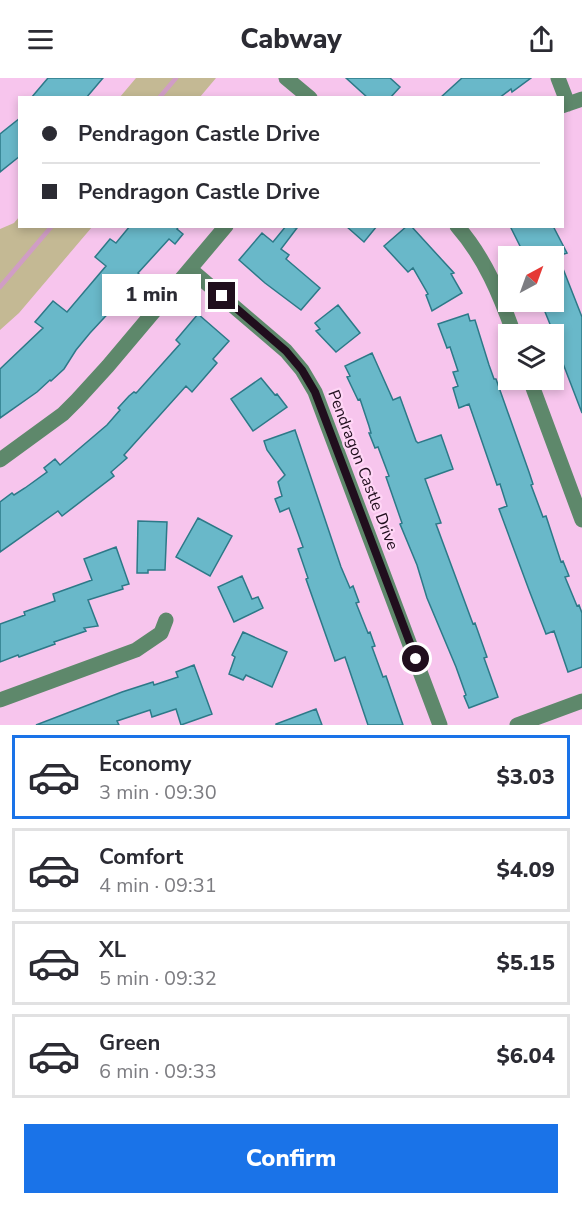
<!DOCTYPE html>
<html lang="en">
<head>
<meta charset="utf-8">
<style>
	body { margin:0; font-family:"Nunito Sans",sans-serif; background:#f2f2f3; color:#2b2b33; height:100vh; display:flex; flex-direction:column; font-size:22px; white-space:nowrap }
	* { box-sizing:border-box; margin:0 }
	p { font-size:20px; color:#7c7c81 }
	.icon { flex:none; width:33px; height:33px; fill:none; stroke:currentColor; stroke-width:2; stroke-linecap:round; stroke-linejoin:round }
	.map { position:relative; height:647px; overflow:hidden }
	.drawer { display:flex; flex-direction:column; background:#fff; flex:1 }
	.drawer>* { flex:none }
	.banner { position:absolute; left:18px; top:18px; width:546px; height:132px; border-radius:0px; box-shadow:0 3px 9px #0003; display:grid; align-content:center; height:132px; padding:0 24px; background:#fff }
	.needle { width:39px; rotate:41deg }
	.controls { position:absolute; left:498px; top:168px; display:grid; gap:12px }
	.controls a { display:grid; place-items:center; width:66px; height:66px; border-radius:0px; background:#fff; box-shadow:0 3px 9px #0003; font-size:30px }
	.end { position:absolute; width:27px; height:27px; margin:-14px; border:8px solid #200e1d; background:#fff; box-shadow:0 0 0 3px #fff }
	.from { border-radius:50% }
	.bubble { position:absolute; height:42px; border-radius:0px; background:#fff; box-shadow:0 3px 9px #0003; font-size:20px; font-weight:800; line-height:42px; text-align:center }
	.banner b { display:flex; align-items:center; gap:21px; height:57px; font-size:22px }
	.banner b+b { border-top:2px solid #e1e1e2 }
	.banner i { width:15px; height:15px; background:#2b2b33 }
	ul { padding:10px 0 0; list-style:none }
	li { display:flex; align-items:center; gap:18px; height:84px; margin:0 12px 9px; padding:0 12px; border:3px solid #e1e1e2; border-radius:0px }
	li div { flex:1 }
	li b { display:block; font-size:22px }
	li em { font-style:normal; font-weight:800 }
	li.on { border-color:#1a73e8 }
	li>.icon { width:54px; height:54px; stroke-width:1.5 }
	.action { display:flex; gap:12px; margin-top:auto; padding:12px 24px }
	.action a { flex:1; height:69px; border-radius:0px; background:#1a73e8; color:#fff; font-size:24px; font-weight:800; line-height:69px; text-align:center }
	header { display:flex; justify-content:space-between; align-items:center; height:78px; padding:0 24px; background:#fff; font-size:27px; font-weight:800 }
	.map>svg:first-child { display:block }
	.park { fill:#c4b994 }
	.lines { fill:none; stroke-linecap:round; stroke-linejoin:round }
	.stream { stroke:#d09dc5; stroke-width:4.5 }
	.building { fill:#69b8c9; stroke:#2d7988; stroke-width:1.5 }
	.minor { stroke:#5e886b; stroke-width:15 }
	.route { stroke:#200e1d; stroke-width:8 }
	.labels { text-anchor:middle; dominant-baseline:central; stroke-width:4.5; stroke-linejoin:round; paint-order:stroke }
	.street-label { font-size:16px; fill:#200e1d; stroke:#ffd6f6 }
</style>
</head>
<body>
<header><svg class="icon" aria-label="menu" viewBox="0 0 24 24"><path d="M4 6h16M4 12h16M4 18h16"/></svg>Cabway<svg class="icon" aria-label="share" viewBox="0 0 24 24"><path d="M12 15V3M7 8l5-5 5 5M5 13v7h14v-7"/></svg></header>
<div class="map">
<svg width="582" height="647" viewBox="0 0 582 647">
	<rect width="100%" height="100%" fill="#f7c5ed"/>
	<!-- park -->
	<path class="park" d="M136,0H216L200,19H120Z
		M19,139L20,148L92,149L19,235L0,252V151L14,145Z"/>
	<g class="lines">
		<!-- stream -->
		<path class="stream" d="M159,20L176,0
			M0,209L52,148"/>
	</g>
	<!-- building -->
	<path class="building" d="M48,0H103L86,20H31Z
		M346,0H390L400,9L390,20H368Z
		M462,0H531L512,14L511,11L499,20H440Z
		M20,40V78L0,94V56Z
		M130,148H179L177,151L183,156L175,166L169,161L138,195L142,199L90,255L76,272L64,291L51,303L50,302L37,314L0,340V291L43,250L35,244L53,223L67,234L106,188L95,179L110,161L116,165Z
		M286,148L297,150L281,171L289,177L286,181L320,210L301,232L265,205L239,182L262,155L273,164Z
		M346,148H377L364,164Z
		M407,148H411L454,195L451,196L462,215L432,233L426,217L428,216L413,190L408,194L384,168Z
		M510,148H553L567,175L558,178L582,239V335L554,262V256H551H554L541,224H554V178H525Z
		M338,227L360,255L336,274L316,253L320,251L315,245Z
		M198,236L229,263L213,281L217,285L192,314L186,308L124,377L127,380L111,394L114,398L62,438L58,433L0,474V424L12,415L14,417L25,410L47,394L44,390L55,381L60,387L107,347L120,332L118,330L129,318L134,314L136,315L138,313L180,266L176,262Z
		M468,236L470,243L475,242L489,287L494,301H496L529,394L533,406L531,407L543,439L546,438L561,484L563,483L569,498L565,499L577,528L579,527L582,535V589L568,594L554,553L546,556L529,512L499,431L507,428L500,406L497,407L469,326L459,330L453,310L458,308L453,294L458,293L450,269L447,270L438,246Z
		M372,275L393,322L400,319L416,363L418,365L441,357L453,391L425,401L441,445L436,446L473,546L475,545L487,579L484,580L498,619L469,630L464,618L466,617L456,589L427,520L417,487L400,446L402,445L386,399L389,398L378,369L375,370L369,355H371L369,348L360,321L358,322L347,299L350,298L345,288Z
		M261,300L275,317L277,316L287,329L253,353L231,321Z
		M295,352L341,489L350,510L353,508L359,524L356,525L368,555L370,554L375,568L372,569L383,599L386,598L403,647H368L345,579L335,583L306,501L308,500L298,471L303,469L289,430L280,434L275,421L282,418L278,404L285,397L267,372L264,363Z
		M198,440L232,458L210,498L176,479Z
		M138,443L167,444L165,492H148V495H137Z
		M116,469L129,506L122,508L123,511L88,522L98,548L84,550L86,553L54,564L55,566L19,579L18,577L0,584V546L25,537L24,534L55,523L53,516L92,502L84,481Z
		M242,498L252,521L258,519L263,530L234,544L218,509Z
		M243,554L287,574L272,609L248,598L246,597L243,602L229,596L235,579L232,577Z
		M194,587L212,636L181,647L176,631L152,639L150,632L117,643L119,647H36L122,614L153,604L154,607L178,599L176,594Z
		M316,631L322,647H276V646Z"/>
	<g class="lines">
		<!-- minor -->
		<path class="minor" d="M286,0L310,20
			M558,0L568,26
			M562,28L582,21
			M457,148C485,180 500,217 514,256
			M190,191L286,273L302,292L315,314L440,647
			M530,302L582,442
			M0,382L63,336L77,322L108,288L226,148
			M0,622L136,572L161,555L166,542
			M517,647L582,623"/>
	</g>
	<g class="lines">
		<!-- route -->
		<path class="route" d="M222,218L286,273L302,292L315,314L416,581"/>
	</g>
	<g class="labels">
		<!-- street labels -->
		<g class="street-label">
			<text transform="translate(363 392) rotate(69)">Pendragon Castle Drive</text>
		</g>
	</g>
</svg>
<div class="controls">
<a><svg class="needle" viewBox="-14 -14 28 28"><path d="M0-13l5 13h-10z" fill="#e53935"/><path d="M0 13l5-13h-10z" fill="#7c7c81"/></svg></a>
<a><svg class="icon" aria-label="layers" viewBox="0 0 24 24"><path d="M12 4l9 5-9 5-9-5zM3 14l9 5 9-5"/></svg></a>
</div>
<i class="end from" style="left:416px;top:581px"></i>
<i class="end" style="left:222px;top:218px"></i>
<div class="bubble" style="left:102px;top:196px;width:99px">1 min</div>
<div class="banner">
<b><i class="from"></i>Pendragon Castle Drive</b>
<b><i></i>Pendragon Castle Drive</b>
</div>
</div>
<section class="drawer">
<ul>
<li class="on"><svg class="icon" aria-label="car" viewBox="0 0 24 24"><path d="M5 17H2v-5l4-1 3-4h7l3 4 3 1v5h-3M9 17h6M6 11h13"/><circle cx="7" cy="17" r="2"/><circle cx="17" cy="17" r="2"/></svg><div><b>Economy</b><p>3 min · 09:30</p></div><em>$3.03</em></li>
<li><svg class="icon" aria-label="car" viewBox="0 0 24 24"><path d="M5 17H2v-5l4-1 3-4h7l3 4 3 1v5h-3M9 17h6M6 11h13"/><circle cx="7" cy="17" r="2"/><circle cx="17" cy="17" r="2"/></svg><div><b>Comfort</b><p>4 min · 09:31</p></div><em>$4.09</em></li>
<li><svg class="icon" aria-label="car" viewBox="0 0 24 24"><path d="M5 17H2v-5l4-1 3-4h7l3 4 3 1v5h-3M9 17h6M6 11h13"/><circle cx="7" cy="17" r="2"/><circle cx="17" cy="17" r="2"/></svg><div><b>XL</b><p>5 min · 09:32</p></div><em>$5.15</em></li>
<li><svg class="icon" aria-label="car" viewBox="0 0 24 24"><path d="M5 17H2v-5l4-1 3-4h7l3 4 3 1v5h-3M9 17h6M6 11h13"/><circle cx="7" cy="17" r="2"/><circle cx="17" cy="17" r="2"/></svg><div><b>Green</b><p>6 min · 09:33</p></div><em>$6.04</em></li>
</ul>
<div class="action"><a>Confirm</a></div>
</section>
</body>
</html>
